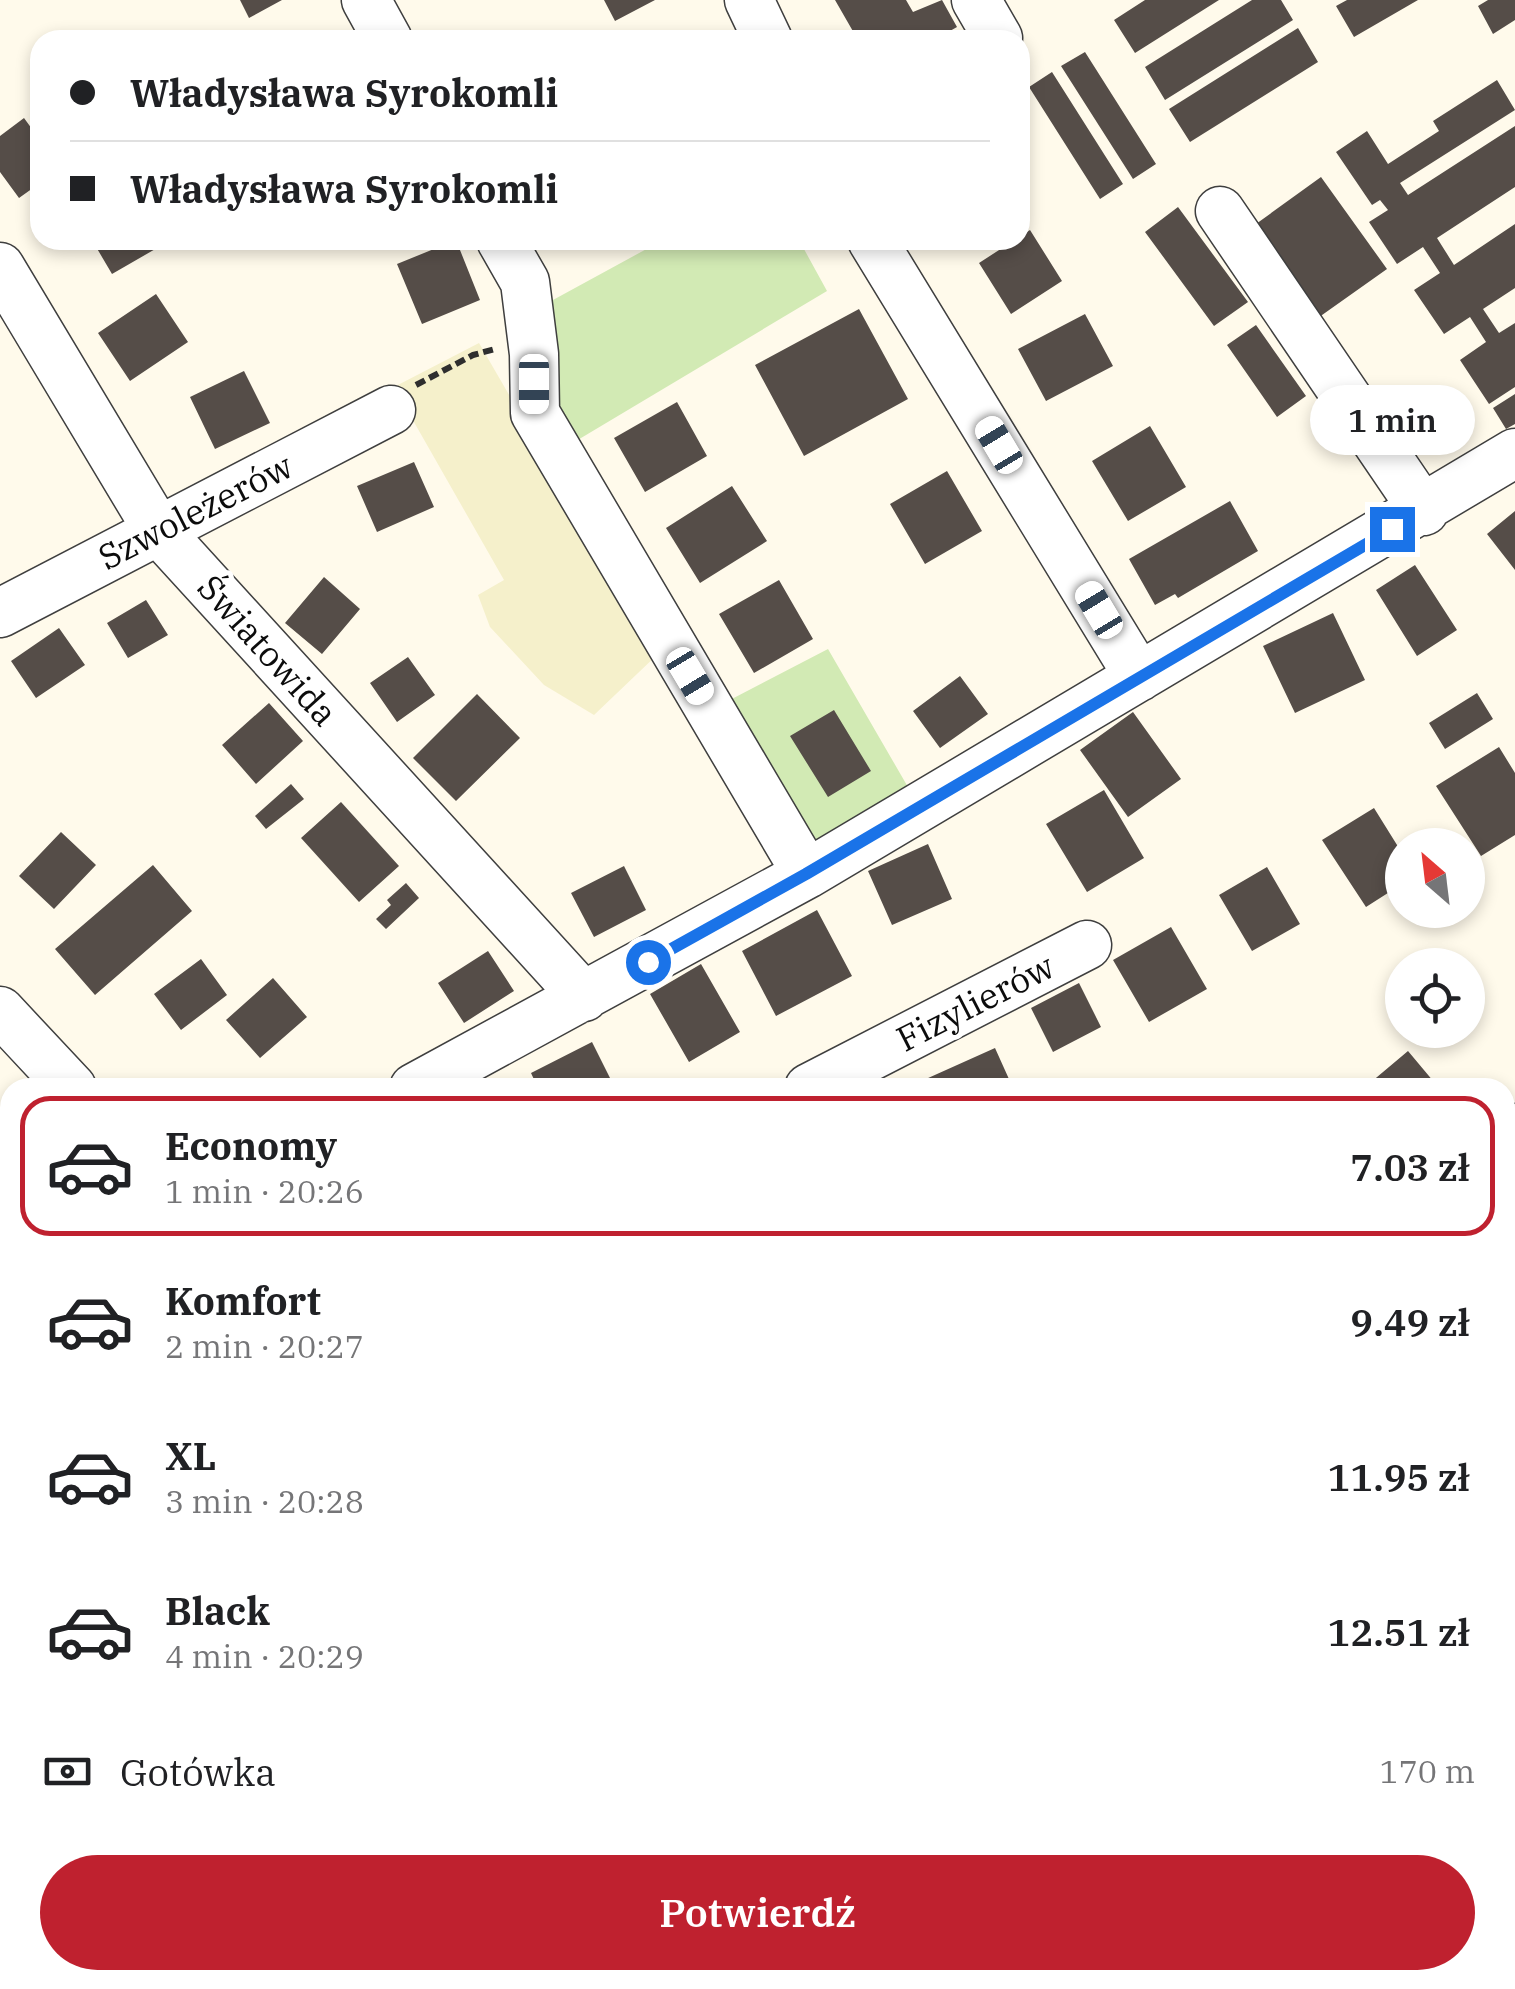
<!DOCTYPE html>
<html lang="pl">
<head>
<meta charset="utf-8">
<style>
	body { margin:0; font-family:"IBM Plex Serif",serif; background:#f6f6f6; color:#202124; height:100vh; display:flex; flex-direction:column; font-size:38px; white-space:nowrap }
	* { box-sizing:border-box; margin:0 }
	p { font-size:32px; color:#757577 }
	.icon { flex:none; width:55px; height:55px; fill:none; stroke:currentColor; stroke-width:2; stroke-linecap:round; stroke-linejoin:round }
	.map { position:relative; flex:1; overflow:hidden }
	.side { position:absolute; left:0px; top:1078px; width:1515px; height:912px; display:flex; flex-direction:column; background:#fff; border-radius:30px 30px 0 0; box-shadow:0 5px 15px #0003 }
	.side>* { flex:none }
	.guide { position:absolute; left:30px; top:30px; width:1000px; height:220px; border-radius:30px; box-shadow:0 5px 15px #0003; display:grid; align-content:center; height:220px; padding:0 40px; background:#fff }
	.needle { width:65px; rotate:332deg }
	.controls { position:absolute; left:1385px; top:828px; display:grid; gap:20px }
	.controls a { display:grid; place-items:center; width:100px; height:100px; border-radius:50%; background:#fff; box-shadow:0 5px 15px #0003; font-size:50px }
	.end { position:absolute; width:45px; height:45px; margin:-22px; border:12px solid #1a73e8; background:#fff; box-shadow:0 0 0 5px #fff }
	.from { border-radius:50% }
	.bubble { position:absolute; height:70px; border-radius:35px; background:#fff; box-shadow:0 5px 15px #0003; font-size:32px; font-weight:600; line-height:70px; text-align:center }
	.car { position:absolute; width:30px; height:60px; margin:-30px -15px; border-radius:12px; box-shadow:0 0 8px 2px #0007; background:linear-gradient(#fff 24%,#345 0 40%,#fff 0 76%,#345 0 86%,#fff 0) }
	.guide b { display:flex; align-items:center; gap:35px; height:95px; font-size:38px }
	.guide b+b { border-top:2px solid #e0e0e0 }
	.guide i { width:25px; height:25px; background:#202124 }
	ul { padding:18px 0 0; list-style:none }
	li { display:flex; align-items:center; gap:30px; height:140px; margin:0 20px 15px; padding:0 20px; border:5px solid transparent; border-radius:30px }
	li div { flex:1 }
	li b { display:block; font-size:38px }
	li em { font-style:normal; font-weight:600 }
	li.on { border-color:#bf212f }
	li>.icon { width:90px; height:90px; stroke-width:1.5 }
	.pay { display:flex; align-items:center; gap:25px; height:110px; padding:0 40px; font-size:38px }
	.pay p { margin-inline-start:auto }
	.action { display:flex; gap:20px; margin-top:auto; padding:20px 40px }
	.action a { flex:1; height:115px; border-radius:60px; background:#bf212f; color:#fff; font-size:40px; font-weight:600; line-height:115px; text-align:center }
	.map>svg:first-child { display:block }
	.industrial { fill:#eae0eb }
	.farmland { fill:#f5f0cb }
	.green { fill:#d2eab4 }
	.building { fill:#554d48 }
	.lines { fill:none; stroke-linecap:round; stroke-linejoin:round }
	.minor-casing { stroke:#3f3f3f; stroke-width:51 }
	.path { stroke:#2e2e2e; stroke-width:6; stroke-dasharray:10 5; stroke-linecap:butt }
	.minor { stroke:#fff; stroke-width:48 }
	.route { stroke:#1a73e8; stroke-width:12 }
	.labels { text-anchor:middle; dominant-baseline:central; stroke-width:10; stroke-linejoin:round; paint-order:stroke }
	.street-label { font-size:35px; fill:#0c0c0c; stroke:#fff }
</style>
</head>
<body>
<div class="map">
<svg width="1515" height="1989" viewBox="0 0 1515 1989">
	<rect width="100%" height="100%" fill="#fffaeb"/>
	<!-- industrial -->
	<path class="industrial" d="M1174,1980H1276L1281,1989H1159Z"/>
	<!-- farmland -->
	<path class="farmland" d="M479,343L659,653L594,715L544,685L490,627L478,595L504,580L394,387Z
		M1515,1149V1412L1505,1395V1155Z
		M1515,1590V1752L1505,1758V1595Z"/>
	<!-- green -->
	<path class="green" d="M663,240H799L827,291L576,441L555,397L553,300Z
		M828,649L912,794L811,853L726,702Z"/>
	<!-- building -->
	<path class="building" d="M240,0H282L249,18Z
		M604,0H655L615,21Z
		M835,0H906L913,12L942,0L957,27L934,40H858Z
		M1145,0H1219L1135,53L1114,20Z
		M1252,0H1281L1293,20L1165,100L1145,67Z
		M1347,0H1418L1354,37L1336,6Z
		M1488,0H1515V20L1493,34L1478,6Z
		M1298,28L1318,62L1190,142L1169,109Z
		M1085,52L1156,164L1133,179L1061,66Z
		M1052,72L1123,184L1100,199L1029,87Z
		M1497,80L1515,110L1400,183L1408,195L1515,126V187L1437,238L1454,265L1515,224V288L1483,309L1499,333L1515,323V387L1489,404L1460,360L1486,342L1470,317L1444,334L1414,290L1440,273L1423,247L1397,264L1369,222L1388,210L1380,200L1372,205L1336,152L1367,131L1388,164L1439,131L1433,121Z
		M24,118L40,140V183L19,198L0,172V136Z
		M1321,177L1387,269L1315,320L1249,229Z
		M1178,207L1248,302L1214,326L1145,232Z
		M1030,230L1062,281L1011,314L979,263Z
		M92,240H162L164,244L112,274Z
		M456,240L480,300L422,324L397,264Z
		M156,294L188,342L130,381L98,333Z
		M859,309L908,399L804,456L755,365Z
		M1085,314L1113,366L1046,401L1018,349Z
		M1256,325L1306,396L1277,417L1227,345Z
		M244,371L270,423L215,449L190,397Z
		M1515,394V424L1506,429L1493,408Z
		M677,402L707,456L645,492L614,438Z
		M1150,426L1186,487L1128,521L1092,461Z
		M414,462L434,507L377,532L357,486Z
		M947,471L982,531L925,564L890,504Z
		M732,486L767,541L700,583L666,528Z
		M1230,501L1258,551L1178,598L1175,594L1155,605L1129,559Z
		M1515,511V570L1487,534Z
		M1415,565L1457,630L1417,656L1376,590Z
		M324,577L360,609L322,654L285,623Z
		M779,580L813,639L754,673L719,614Z
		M146,600L168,635L128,658L107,623Z
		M1333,613L1365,680L1295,713L1263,646Z
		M59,628L85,665L36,698L11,661Z
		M408,657L435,695L397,722L370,683Z
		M960,676L988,714L940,748L913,711Z
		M1477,693L1493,719L1445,749L1429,723Z
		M477,694L520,738L456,801L413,758Z
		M269,703L303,741L256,784L222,745Z
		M834,710L871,771L828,797L790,736Z
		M1133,712L1181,779L1128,817L1080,750Z
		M1499,747L1515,773V835L1481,856L1436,786Z
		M291,784L304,799L266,829L255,816Z
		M1104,790L1144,858L1087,892L1046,824Z
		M341,802L399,866L359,902L301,838Z
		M1374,808L1402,853V884L1366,907L1322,840Z
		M61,832L96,865L54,909L19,876Z
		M928,844L952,899L892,925L868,871Z
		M153,865L192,911L95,995L55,949Z
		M624,866L646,910L594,937L571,893Z
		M1267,867L1300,924L1252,951L1219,895Z
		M406,883L419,898L386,929L376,919L391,905L387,900Z
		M817,910L852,976L776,1016L742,951Z
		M1171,927L1207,989L1149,1022L1113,960Z
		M488,951L514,991L464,1023L438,983Z
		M201,959L227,995L181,1030L154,994Z
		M701,964L740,1032L689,1062L650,994Z
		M273,978L307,1017L260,1058L226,1020Z
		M1079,983L1101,1027L1053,1052L1031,1008Z
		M592,1042L615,1088H538L531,1073Z
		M995,1048L1013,1088H919L917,1083Z
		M1408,1051L1439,1088H1364Z
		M0,1152L10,1162V1273L0,1263Z
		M4,1744L10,1754V1803L0,1810Z
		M10,1925V1979L0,1964V1932Z
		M727,1980H759L765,1989H714Z
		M975,1980H1044L1049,1989H980Z
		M1367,1980H1405L1410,1989H1363L1360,1984Z"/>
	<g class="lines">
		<defs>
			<path id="minor" d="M366,0L388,40
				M749,0L768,40
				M976,0L998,38
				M1220,211L1424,511
				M501,240L525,282L534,354L535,413L807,874
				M872,240L1139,677
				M0,267L157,529L584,997
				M0,613L391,410
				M0,1011L72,1088
				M414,1088L807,874L1515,453
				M809,1088L1087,945
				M1505,1134L1515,1128
				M0,1378L10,1371
				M0,1870L10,1865
				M179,1980L185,1989
				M896,1980L904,1989"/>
		</defs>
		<!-- minor casing -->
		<use href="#minor" class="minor-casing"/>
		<!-- path -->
		<path class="path" d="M416,385L473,355L495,349"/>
		<!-- minor -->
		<use href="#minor" class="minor"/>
	</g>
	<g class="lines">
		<!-- route -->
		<path class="route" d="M648,962L806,874L1392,529"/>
	</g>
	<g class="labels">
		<!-- street labels -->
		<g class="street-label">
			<text transform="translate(195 511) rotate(-27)">Szwoleżerów</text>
			<text transform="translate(268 650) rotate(48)">Światowida</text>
			<text transform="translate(975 1002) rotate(-27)">Fizylierów</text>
		</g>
	</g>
</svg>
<div class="controls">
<a><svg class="needle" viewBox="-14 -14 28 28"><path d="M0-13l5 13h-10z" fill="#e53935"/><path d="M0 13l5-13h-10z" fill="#757577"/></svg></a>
<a><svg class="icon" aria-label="locate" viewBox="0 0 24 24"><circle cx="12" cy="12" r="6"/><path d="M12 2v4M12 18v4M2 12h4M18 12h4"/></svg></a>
</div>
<i class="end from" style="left:648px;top:962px"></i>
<i class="end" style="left:1392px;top:529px"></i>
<div class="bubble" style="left:1310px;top:385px;width:165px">1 min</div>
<i class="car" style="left:534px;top:384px;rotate:180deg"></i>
<i class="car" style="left:999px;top:445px;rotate:329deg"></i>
<i class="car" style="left:1099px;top:610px;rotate:329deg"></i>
<i class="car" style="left:690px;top:676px;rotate:149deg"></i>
<div class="guide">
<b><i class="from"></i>Władysława Syrokomli</b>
<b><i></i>Władysława Syrokomli</b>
</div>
<section class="side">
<ul>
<li class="on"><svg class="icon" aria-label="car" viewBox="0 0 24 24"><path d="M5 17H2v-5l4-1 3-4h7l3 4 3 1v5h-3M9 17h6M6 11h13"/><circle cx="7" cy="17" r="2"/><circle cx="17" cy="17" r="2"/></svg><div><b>Economy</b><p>1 min · 20:26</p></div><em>7.03 zł</em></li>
<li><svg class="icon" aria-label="car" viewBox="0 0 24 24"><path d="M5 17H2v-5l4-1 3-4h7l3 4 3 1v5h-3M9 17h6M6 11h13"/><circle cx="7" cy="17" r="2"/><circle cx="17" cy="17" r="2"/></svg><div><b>Komfort</b><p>2 min · 20:27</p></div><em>9.49 zł</em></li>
<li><svg class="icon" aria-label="car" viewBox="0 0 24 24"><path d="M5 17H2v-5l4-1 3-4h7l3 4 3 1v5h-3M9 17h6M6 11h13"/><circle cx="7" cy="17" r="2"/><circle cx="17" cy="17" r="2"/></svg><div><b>XL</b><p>3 min · 20:28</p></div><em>11.95 zł</em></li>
<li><svg class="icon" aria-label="car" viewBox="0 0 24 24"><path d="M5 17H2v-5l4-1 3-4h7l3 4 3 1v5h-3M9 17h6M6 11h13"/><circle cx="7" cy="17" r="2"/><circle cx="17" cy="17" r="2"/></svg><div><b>Black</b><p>4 min · 20:29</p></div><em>12.51 zł</em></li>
</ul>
<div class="pay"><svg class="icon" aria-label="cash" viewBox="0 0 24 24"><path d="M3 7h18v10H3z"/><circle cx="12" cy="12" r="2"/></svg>Gotówka<p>170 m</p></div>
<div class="action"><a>Potwierdź</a></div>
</section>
</div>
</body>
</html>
